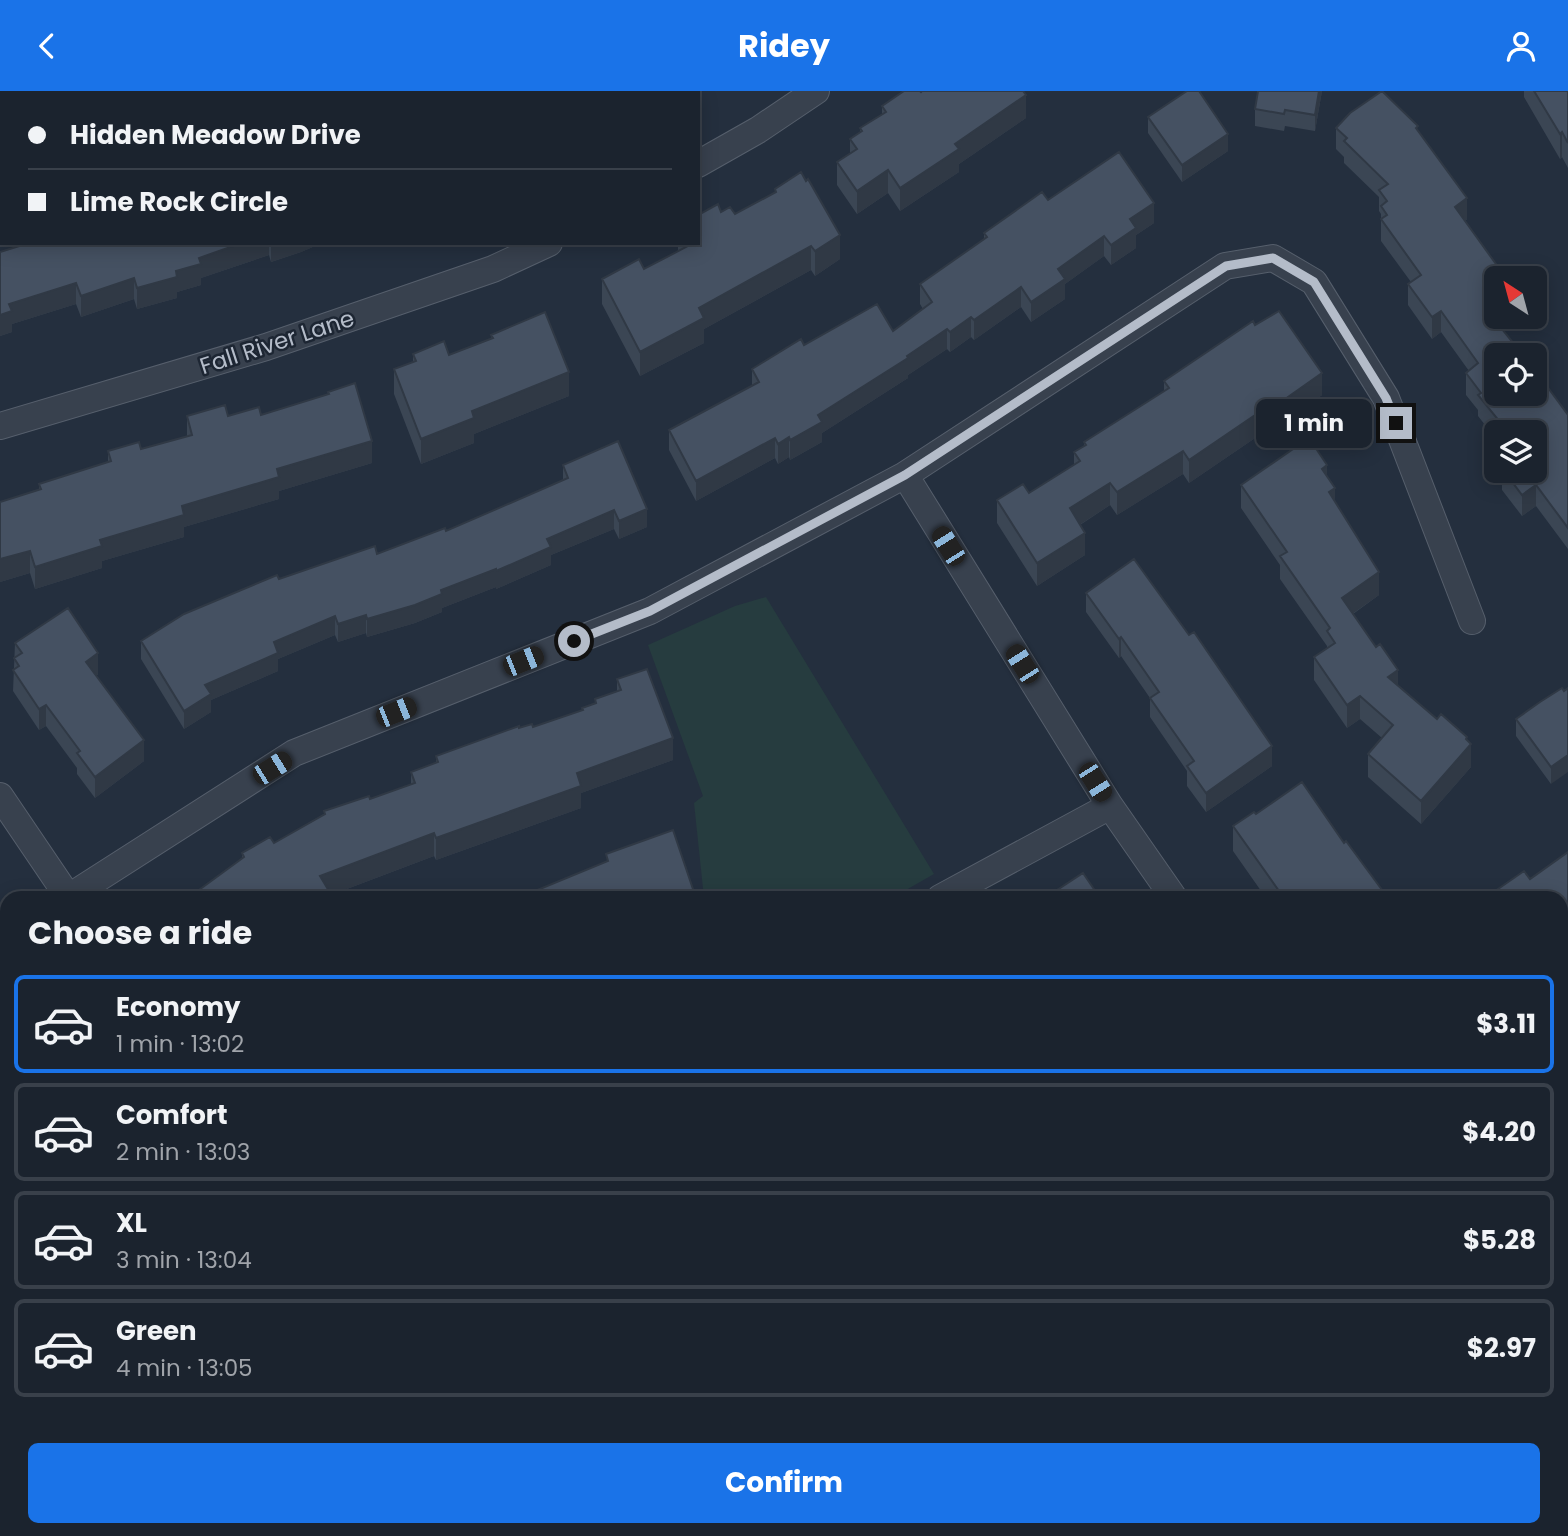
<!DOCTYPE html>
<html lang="en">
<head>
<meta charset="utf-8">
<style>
	body { margin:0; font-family:Poppins,sans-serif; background:#282f3a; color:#f1f3f6; height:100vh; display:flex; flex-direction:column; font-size:26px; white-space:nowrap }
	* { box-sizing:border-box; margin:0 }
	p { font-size:23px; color:#a0a4aa }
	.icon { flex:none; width:38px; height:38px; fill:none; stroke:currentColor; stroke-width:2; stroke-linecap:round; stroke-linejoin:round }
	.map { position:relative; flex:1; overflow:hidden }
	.drawer { position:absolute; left:0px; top:800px; width:1568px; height:646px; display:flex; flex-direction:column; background:#1b232e; border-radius:21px 21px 0 0; box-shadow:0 4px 18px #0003,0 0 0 2px #39404a }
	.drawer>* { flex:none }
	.hud { position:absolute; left:0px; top:0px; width:700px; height:154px; box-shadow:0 4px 18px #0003,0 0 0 2px #39404a; display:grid; align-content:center; height:154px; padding:0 28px; background:#1b232e }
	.needle { width:46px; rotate:324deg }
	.fabs { position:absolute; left:1484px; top:175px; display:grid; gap:14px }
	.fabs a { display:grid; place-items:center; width:63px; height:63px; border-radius:10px; background:#1b232e; box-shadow:0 4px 18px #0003,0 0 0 2px #39404a; font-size:35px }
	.end { position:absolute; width:32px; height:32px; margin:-16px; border:9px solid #b4bcc9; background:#111; box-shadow:0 0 0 4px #111 }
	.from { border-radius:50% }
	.bubble { position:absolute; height:49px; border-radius:10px; background:#1b232e; box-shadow:0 4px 18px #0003,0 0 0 2px #39404a; font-size:23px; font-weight:700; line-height:49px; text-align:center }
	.car { position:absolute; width:21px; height:42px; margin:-21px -10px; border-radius:9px; box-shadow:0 0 5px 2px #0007; background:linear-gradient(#222 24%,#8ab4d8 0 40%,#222 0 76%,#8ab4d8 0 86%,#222 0) }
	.hud b { display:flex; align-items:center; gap:24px; height:66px; font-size:26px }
	.hud b+b { border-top:2px solid #39404a }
	.hud i { width:18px; height:18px; background:#f1f3f6 }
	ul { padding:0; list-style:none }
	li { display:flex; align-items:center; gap:21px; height:98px; margin:0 14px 10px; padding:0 14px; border:4px solid #39404a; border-radius:10px }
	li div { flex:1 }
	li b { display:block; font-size:26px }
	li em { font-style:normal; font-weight:700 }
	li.current { border-color:#1a73e8 }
	li>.icon { width:63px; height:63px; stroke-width:1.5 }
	h2 { padding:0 28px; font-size:32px; line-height:84px }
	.action { display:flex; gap:14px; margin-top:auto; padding:14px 28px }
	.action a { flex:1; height:80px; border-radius:10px; background:#1a73e8; color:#fff; font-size:28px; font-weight:700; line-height:80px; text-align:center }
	header { display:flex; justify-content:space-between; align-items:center; height:91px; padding:0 28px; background:#1a73e8; color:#fff; font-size:32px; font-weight:700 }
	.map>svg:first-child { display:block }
	.green { fill:#263c3f }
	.water { fill:#394c67 }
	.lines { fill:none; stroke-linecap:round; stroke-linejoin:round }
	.minor-casing { stroke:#565f6c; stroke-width:28 }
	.minor { stroke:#38414e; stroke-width:26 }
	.wall { fill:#3b4654 }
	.shaded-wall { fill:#303945 }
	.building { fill:#455162; stroke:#303945; stroke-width:2 }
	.route { stroke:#b4bcc9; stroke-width:9 }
	.labels { text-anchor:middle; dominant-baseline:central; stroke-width:5; stroke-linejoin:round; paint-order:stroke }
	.street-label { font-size:23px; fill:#b4bcc9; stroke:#1d2633 }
</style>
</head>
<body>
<header><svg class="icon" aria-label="back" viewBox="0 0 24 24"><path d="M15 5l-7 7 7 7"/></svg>Ridey<svg class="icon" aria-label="person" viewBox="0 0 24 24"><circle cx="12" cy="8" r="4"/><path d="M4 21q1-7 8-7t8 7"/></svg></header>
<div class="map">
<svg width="1568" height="1445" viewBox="0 0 1568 1445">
	<rect width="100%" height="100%" fill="#242f3e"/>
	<!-- green -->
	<path class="green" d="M766,506L934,783L892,807H704L694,712L703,705L648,554L735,515Z"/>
	<!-- water -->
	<path class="water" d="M0,0H230L2,2L0,71Z"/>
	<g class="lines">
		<defs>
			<path id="minor" d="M698,73L758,39L816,0
				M0,335L266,256L493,178L549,152
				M905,384L1110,715L1174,807
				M0,705L69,807
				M69,806L294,662L650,520L905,384L1225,175L1273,167L1314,191L1386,307L1472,530
				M940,807L1110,715
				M1561,947L1568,942
				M1561,1359L1568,1369
				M534,1438L538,1445"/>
		</defs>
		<!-- minor casing -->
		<use href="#minor" class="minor-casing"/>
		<!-- minor -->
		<use href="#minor" class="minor"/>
	</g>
	<!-- wall -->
	<path class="wall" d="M516,0H629L626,2H517Z
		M1258,0H1322L1315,40L1285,35L1284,40L1255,35V18Z
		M1524,0H1568V77L1562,66L1560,68L1524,6Z
		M921,1L1026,27L959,73V81L900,120L888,102L857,123L837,94V71L850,63V48L860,41V37L882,23V15Z
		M1148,26L1228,60L1182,91L1148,42Z
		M1336,37L1418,40L1467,128L1465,130L1500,236L1568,324V458L1536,415L1522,425L1502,399V383L1500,380H1535V341H1496V348L1478,325V319L1466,304V282L1469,280L1441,241L1432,248L1408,214V193L1411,191L1381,150V123L1379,120V106L1344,72V66L1336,58Z
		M775,98L840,168L815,185L811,179L704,238V252L640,285L602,213V188L644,178L678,160V152H698L721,121L735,123L775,102Z
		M1048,109L1154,132L1136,144V157L1111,174L1104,165L1065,193V208L1031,231L1021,216L974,249L971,246L950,261L947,258L908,284V287L822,342V351L790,369L789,366L778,373L775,367L696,410L669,359V339L752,295V278L804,254L893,240L923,218L920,213V193L984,148V142Z
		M29,152H322L301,161L271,171L269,164L201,187V194L177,201V207L137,218L134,208L81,226L76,213L12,233V241L0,245V161Z
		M491,244L569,305L474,343V352L421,373L394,303V278L413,271V263L449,264L491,248Z
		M1164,290L1322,304L1264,346L1261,343L1189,392L1183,383L1117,424L1110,414L1080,434L1085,464L1037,495L997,432V409L1029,402L1074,374V361L1084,355V351L1164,300Z
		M328,301L372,372L279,400V408L184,436V446L102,470V477L35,498L30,482L0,491V411L39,398V393L108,371V360L141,358L187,345V325L261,324L328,303Z
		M1496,351V375L1495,373V352Z
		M563,374L647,436L619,448L614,438L551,464V474L496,498V496L442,517V521L415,532L367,546L366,542L338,551L335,544L278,568V580L211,609V621L184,638L141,568V550L279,488L377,463L446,440L563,389Z
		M1327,386L1335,411L1379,504L1353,523L1398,594L1437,628L1467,649L1471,676L1421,733L1368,686V663L1382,647L1360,628L1347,637L1314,589V566L1327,557V555L1280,488V474L1241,417V394Z
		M1086,502L1272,675L1206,721L1187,695V680L1150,626V607L1121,565L1119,567L1086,521Z
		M15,552L98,583L96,585L144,670L95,707L77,683V677L46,635L39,639L13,600Z
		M617,588L673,669L581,702V717L436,769L434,765L331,804L332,807L242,768V762L274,752L324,723V720L370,708L411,693V681L436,672V665L519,637L533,636L582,619V617L595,612V608L617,600Z
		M1564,600L1551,693L1516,645V628Z
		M1256,723L1344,752L1388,807H1266L1233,760V735Z
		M0,836L7,845V995L0,985Z
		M1568,1155V1224L1561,1213V1160Z
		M359,1438H421L425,1445H363Z
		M621,1438H728L734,1445H625Z
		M862,1438H989L997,1445H871Z
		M1175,1438H1240L1237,1445H1193Z
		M1457,1438H1530V1441L1524,1445H1461Z"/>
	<!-- shaded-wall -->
	<path class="shaded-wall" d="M611,0H629L626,2H609Z
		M1319,0H1322L1315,40V24Z
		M1026,4V27L959,73V81L900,120V97L955,53Z
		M1562,41V66L1560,68V43Z
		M1228,43V60L1182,91V74Z
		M888,79V102L857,123V100Z
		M1467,107V128L1455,137V116Z
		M1154,112V132L1136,144V157L1111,174V154L1130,128Z
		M840,144V168L815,185V160Z
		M1104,145V165L1065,193V208L1031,231V211L1058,178Z
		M242,152H269V164L201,187V194L177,201V207L137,218V197L176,180L199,167Z
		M271,152H322L301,161L271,171Z
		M811,155V179L704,238V252L640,285V261L699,217Z
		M134,187V208L81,226V205Z
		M76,192V213L12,233V241L0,245V224L9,213Z
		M1021,196V216L974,249V229Z
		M1496,217V226H1514L1489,243V222Z
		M1441,220V241L1432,248V226Z
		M971,226V246L950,261V241Z
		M947,238V258L908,284V287L822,342V351L790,369V349L818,324Z
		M569,281V305L474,343V352L421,373V348L472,320Z
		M1322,282V304L1264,346V323Z
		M1261,320V343L1189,392V369Z
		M789,346V366L778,373V353Z
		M775,347V367L696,410V390Z
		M372,350V372L279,400V408L184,436V446L102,470V477L35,498V476L182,415L277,378Z
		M1183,360V383L1117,424V401Z
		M1327,374V397L1322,378Z
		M1110,392V414L1070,440V417Z
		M1536,394V415L1522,425V404Z
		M1335,397V420L1329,401Z
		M647,418V436L619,448V430Z
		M614,419V438L551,464V474L496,498V480L547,448Z
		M1085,442V464L1037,495V472Z
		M30,460V482L0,491V468Z
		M496,478V496L442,517V521L415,532L367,546V528Z
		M1379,481V504L1342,530V507Z
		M366,524V542L338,551V533Z
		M335,525V544L278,568V580L211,609V621L184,638V620L205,594L274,551Z
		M1121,546V565L1119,567V548Z
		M98,562V583L86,592V571Z
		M1398,579V602L1388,586Z
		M1360,605V628L1347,637V614Z
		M46,614V635L39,639V618Z
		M1467,646V658L1471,653V676L1421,733V710Z
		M673,647V669L581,702V717L436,769V747L577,682Z
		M144,649V670L95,707V686Z
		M1272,655V675L1206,721V702Z
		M1568,664V681L1551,693V676Z
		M434,742V765L323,807L320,785Z
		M1568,836V856L1561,860V841Z
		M1568,1065V1086L1561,1091V1070Z
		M882,1438H885V1445H882Z
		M1233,1438H1240L1237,1445H1232Z
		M1502,1438H1530V1441L1524,1445H1492Z"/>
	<!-- building -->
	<path class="building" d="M529,0H611L609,2H530Z
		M904,0H920L921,1L922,0H1023L1026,4L955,53L959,58L900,97L888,79L857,100L837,71L857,58L850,48L862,40L860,37L886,21L882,15Z
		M1187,0H1199L1228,43L1182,74L1148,26Z
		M1258,0H1319L1315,24L1285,19L1284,23L1255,18Z
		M1382,0L1418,35L1416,37L1467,107L1455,116L1506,187H1496V217L1489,222L1523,264H1496V303H1535V279L1568,324V437L1536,394L1522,404L1504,380H1535V341H1508L1478,304L1481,302L1466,282L1478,272L1441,220L1432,226L1408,193L1421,184L1381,128L1387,124L1381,115L1387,110L1379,99L1388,93L1344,50L1347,47L1336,37L1350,22Z
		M1534,0H1568V52L1562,41L1560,43Z
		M1119,61L1154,112L1130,128L1136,137L1111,154L1104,145L1058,178L1065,188L1031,211L1021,196L974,229L971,226L950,241L947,238L907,265L908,267L818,324L822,331L790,349L789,346L778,353L775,347L696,390L669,339L759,291L752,278L801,248L804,254L877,213L893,240L932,211L920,193L987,146L984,142L1042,101L1048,109Z
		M801,81L806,90L808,88L840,144L815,160L811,155L699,217L704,227L640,261L602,188L639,168L644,178L688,155L686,152H698V124L718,113L721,121L730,116L735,123L776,101L775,98Z
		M29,152H242L199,167L201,173L176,180L177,186L137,197L134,187L81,205L76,192L9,213L12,220L0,224V161Z
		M1279,220L1322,282L1264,323L1261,320L1189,369L1183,360L1117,401L1110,392L1070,417L1085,442L1037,472L997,409L1023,393L1029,402L1080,370L1074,361L1086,354L1084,351L1169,297L1164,290L1253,230L1255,234Z
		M545,221L569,281L472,320L474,327L421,348L394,278L416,270L413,263L444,250L449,264L493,247L491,244Z
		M355,292L372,350L277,378L279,386L182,415L184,424L100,449L102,455L35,476L30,460L0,468V411L41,398L39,393L111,370L108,360L139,351L141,358L192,344L187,325L225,314L228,325L259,316L261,324L329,303L328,301Z
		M1309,347L1327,374L1322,378L1335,397L1329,401L1379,481L1342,507L1376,556L1380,553L1398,579L1388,586L1437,628L1441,623L1467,646L1466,648L1471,653L1421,710L1368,663L1393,634L1360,605L1347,614L1314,566L1335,552L1327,540L1330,537L1280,465L1287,461L1241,394Z
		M618,350L647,418L619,430L614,419L547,448L551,456L496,480V478L441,499L442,503L415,514L367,528L366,524L338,533L335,525L274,551L278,562L205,594L211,603L184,620L141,550L184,523L277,484L279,488L375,455L377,463L445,437L446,440L568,387L563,374Z
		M1134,468L1189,544L1194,541L1272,655L1206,702L1187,675L1194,670L1150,607L1159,601L1121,546L1119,548L1086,502Z
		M68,517L98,562L86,571L144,649L95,686L77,662L80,660L46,614L39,618L13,579L19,575L14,567L22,562L15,552Z
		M647,578L673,647L577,682L581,695L436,747L434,742L320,785L332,805L329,807H188L244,766L242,762L270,746L274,752L325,723L324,720L369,705L370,708L415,692L411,681L438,671L436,665L519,635V637L532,633L533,636L583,619L582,617L596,612L595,608L621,599L617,588Z
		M1562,597L1564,600L1568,597V664L1551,676L1516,628L1540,611Z
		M1302,691L1344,752L1346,750L1388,807H1284L1233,735L1254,721L1256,723Z
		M673,739L696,807H518L608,770L606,763Z
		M1568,761V836L1561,841V807H1485L1524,780L1530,788Z
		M1083,782L1100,807H1045Z
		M0,836L7,845V974L0,964Z
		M1568,1021V1065L1561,1070V1026Z
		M1568,1155V1201L1561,1191V1160Z
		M373,1438H421L425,1445H378Z
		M634,1438H728L734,1445H645L643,1442L638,1445Z
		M891,1438H989L997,1445H899Z
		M1099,1438H1138L1143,1445H1085L1092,1440L1094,1442Z
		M1220,1438H1233L1232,1443Z
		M1470,1438H1502L1492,1445H1474Z"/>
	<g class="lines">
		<!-- route -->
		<path class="route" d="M574,550L650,520L905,384L1226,175L1273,167L1314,191L1386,307L1396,332"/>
	</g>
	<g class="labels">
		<!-- street labels -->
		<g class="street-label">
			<text transform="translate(277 251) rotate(-18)">Fall River Lane</text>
		</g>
	</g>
</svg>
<div class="fabs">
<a><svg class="needle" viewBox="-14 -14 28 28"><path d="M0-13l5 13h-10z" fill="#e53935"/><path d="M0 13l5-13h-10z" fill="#a0a4aa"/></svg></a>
<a><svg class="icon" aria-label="locate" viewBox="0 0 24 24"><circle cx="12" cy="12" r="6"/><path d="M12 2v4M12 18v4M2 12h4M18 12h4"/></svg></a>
<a><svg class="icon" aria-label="layers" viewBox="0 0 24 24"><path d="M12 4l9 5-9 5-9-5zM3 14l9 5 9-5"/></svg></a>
</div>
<i class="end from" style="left:574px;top:550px"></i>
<i class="end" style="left:1396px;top:332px"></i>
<div class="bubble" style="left:1256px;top:308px;width:116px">1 min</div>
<i class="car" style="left:948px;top:455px;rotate:328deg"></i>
<i class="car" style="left:523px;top:570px;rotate:68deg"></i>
<i class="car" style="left:1022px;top:573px;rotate:328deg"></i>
<i class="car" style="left:396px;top:621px;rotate:68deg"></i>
<i class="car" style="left:272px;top:677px;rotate:58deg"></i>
<i class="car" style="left:1095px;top:691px;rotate:148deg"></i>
<div class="hud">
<b><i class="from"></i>Hidden Meadow Drive</b>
<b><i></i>Lime Rock Circle</b>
</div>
<section class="drawer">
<h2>Choose a ride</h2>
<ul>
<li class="current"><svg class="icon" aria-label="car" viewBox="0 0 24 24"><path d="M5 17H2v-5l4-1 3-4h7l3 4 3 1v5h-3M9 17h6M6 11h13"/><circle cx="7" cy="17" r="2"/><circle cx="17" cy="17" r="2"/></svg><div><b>Economy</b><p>1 min · 13:02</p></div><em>$3.11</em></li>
<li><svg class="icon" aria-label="car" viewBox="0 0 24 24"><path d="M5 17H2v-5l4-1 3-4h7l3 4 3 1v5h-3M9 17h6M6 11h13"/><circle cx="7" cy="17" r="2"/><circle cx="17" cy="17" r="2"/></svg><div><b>Comfort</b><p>2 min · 13:03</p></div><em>$4.20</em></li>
<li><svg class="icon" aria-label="car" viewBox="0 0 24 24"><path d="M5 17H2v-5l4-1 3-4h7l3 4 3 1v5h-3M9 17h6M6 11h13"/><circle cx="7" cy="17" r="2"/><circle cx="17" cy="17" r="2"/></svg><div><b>XL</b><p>3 min · 13:04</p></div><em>$5.28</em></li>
<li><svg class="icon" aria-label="car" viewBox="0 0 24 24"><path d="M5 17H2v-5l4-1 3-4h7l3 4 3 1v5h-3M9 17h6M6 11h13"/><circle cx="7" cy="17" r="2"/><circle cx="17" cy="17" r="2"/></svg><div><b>Green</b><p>4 min · 13:05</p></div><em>$2.97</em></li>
</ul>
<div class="action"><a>Confirm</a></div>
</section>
</div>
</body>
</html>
